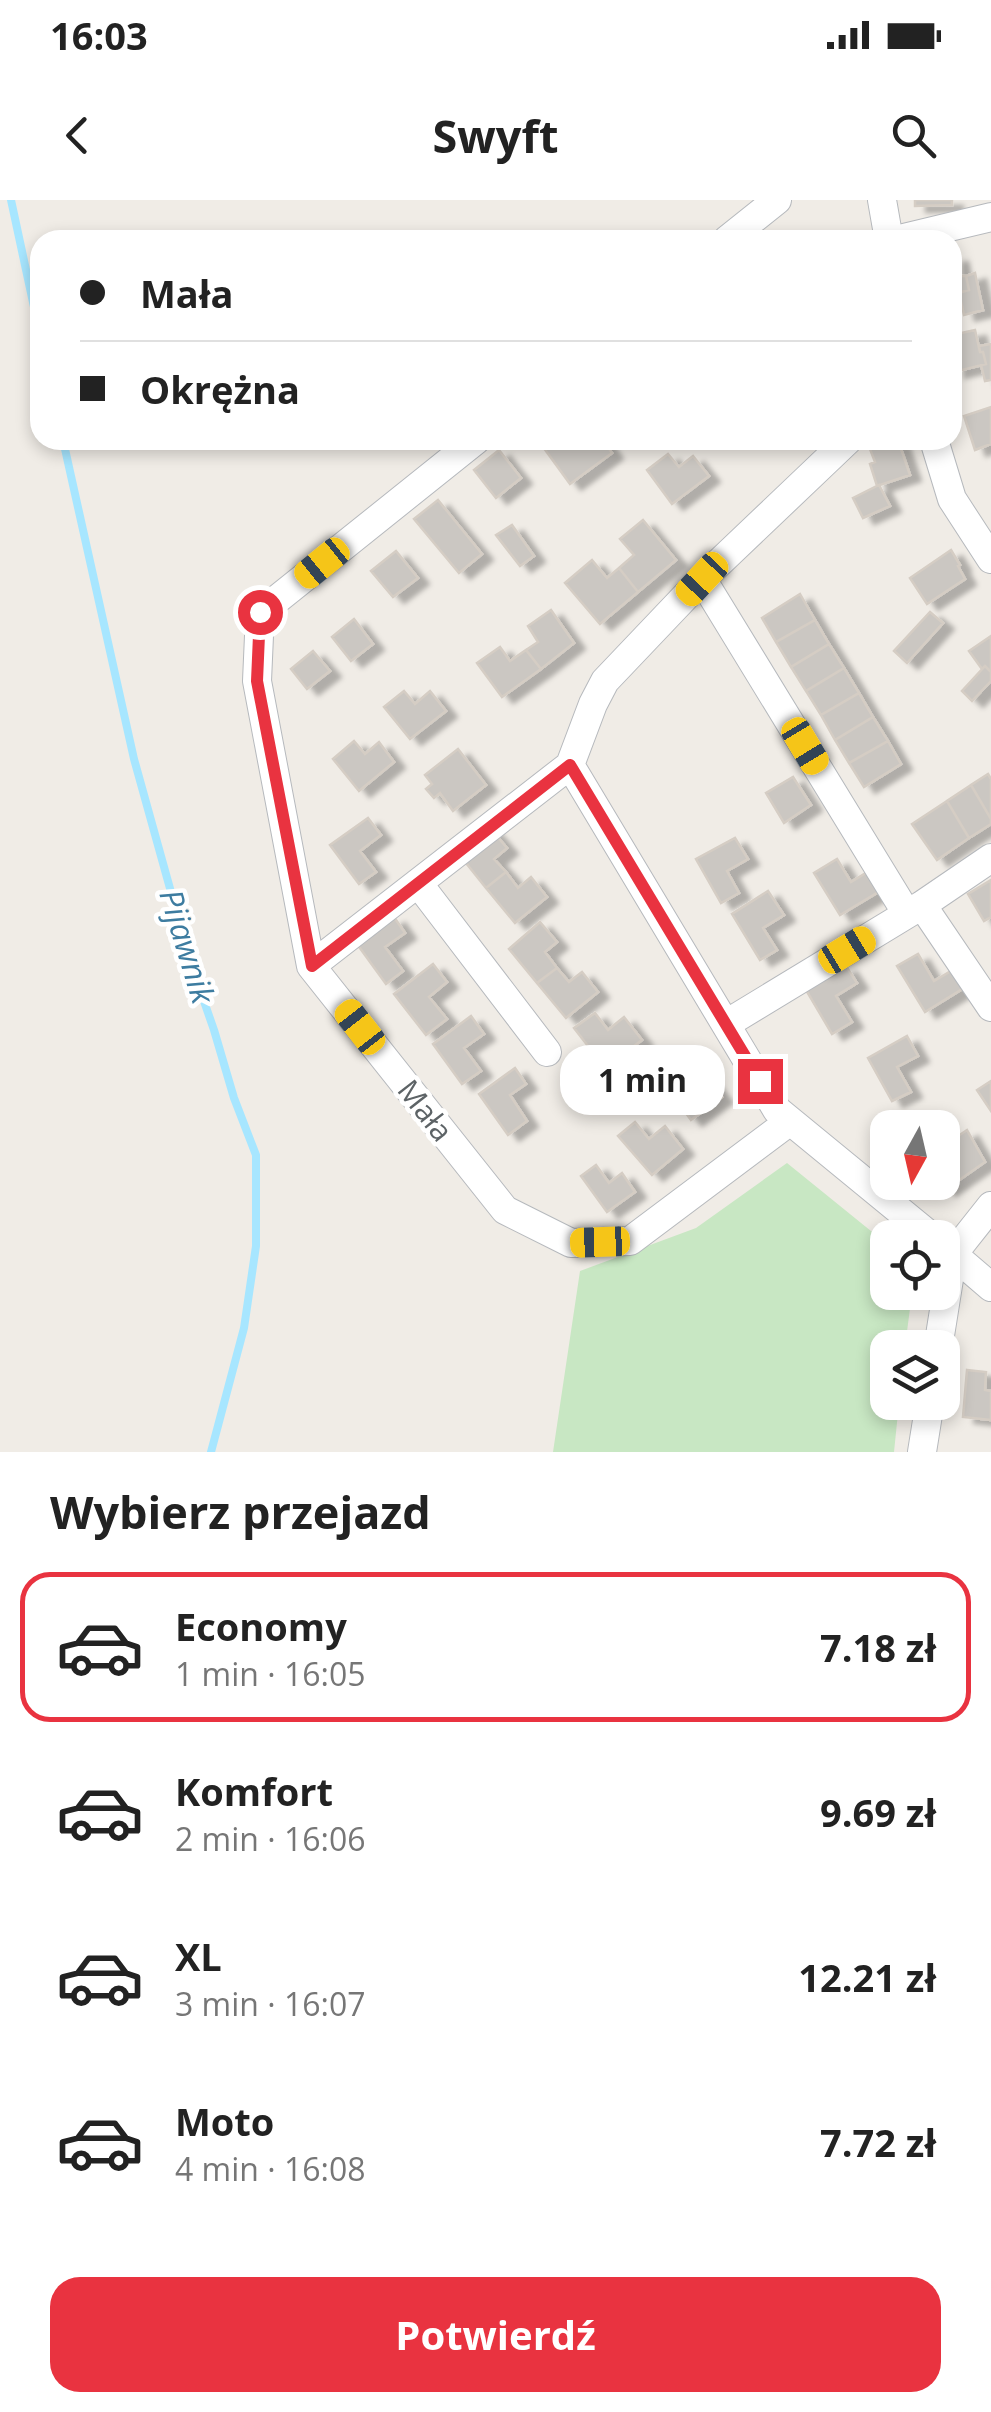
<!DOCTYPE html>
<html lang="pl">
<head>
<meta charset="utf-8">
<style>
	body { margin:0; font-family:"Open Sans",sans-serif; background:#f2f2f2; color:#222; height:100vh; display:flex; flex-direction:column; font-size:38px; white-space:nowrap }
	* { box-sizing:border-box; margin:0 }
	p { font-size:32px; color:#767676 }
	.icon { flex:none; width:55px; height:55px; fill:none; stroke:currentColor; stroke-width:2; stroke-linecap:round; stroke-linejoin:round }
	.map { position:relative; height:1252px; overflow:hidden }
	.sheet { display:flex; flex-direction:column; background:#fff; flex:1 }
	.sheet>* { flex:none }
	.top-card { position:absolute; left:30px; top:30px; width:932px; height:220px; border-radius:30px; box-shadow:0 5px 15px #0003; display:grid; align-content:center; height:220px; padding:0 50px; background:#fff }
	.needle { width:65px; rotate:188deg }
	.tools { position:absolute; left:870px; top:910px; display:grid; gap:20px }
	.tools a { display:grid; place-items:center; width:90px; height:90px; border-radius:20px; background:#fff; box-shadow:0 5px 15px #0003; font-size:50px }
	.end { position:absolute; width:45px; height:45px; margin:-22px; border:12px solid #e93340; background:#fff; box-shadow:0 0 0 5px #fff }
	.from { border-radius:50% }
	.bubble { position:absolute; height:70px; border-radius:30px; background:#fff; box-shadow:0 5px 15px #0003; font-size:32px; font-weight:700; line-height:70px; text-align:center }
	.car { position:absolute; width:30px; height:60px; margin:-30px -15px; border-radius:12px; box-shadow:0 0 8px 2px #0007; background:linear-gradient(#f5c518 24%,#345 0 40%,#f5c518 0 76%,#345 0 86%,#f5c518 0) }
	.top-card b { display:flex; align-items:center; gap:35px; height:95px; font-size:38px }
	.top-card b+b { border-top:2px solid #e0e0e0 }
	.top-card i { width:25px; height:25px; background:#222 }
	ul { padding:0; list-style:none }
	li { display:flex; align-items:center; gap:30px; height:150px; margin:0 20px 15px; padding:0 30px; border:5px solid transparent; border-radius:30px }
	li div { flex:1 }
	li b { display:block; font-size:38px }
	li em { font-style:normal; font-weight:700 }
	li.on { border-color:#e93340 }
	li>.icon { width:90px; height:90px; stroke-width:1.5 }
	h2 { padding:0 50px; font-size:45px; line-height:120px }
	.primary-button { display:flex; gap:20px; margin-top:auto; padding:20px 50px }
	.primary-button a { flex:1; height:115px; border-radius:30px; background:#e93340; color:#fff; font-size:40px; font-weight:700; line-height:115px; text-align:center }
	.status { display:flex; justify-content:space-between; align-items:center; height:70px; padding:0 50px; background:#fff; direction:ltr }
	.status svg { height:28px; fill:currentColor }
	header { display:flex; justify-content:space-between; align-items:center; height:130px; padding:0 50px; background:#fff; font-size:45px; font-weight:700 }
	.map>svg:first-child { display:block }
	.green { fill:#c8e7c3 }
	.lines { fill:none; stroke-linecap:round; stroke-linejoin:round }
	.stream { stroke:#a7e6ff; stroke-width:8 }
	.building { fill:#cbc7c2; stroke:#d5cdc4; stroke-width:2.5; filter:url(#shadow) }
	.minor-casing { stroke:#b6b9bd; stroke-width:30 }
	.minor { stroke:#fff; stroke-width:28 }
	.route { stroke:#e93340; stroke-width:12 }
	.labels { text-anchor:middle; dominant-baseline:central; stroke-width:9; stroke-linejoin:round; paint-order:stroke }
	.street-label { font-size:30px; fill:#5d6366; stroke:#fff }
	.water-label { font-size:32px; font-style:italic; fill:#3d7ca0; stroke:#fff }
</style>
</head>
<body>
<div class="status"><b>16:03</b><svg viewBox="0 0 49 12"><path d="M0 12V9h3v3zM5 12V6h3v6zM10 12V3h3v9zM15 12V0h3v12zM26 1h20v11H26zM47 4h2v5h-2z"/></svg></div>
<header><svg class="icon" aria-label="back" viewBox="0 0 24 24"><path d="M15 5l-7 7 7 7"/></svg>Swyft<svg class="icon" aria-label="search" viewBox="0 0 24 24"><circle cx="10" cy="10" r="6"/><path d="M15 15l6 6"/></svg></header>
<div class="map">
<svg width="991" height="1252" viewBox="0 0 991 1252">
	<defs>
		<filter id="shadow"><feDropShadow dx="11" dy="6" stdDeviation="2.5" flood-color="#0004"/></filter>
	</defs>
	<rect width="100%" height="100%" fill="#f0ece6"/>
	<!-- green -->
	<path class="green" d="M787,963L887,1044L888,1092L912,1093L905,1147L888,1148V1202L899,1203L894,1252H553L580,1071L696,1028Z"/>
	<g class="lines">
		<!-- stream -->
		<path class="stream" d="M11,0L40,135
			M63,240L134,559L191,764L214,830L234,898L256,955V1046L244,1128L211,1252"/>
	</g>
	<!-- building -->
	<path class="building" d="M915,0H952V5L915,6Z
		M837,34L838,40H804Z
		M957,56L961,76H966L969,90L952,94V57Z
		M975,73L983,110L964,115L959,93L969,90L966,76Z
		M975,130L980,152H983L986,164L954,172L952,135Z
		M991,144V180L985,181L981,165L986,164L983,152H980L979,146Z
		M991,207V244L975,250L964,216Z
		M538,240H603L612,253L570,284Z
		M898,240L910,275L877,286L870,264L875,262L870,249Z
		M499,250L521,278L496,298L474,270Z
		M668,254L679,267L693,256L709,276L672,304L647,270Z
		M879,285L890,306L863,318L853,298Z
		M438,300L482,354L459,373L414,319Z
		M643,320L676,360L638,392L619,368L634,355L620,339Z
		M512,325L534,356L520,366L496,335Z
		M951,350L960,365L958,366L965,379L927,404L910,378Z
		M396,351L418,378L393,397L371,371Z
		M592,360L607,378L619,368L638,392L600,424L565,383Z
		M800,394L815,420L776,442L762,418Z
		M551,410L574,443L541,469L526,450L538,442L528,426Z
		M930,412L943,423L907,463L894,451Z
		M354,419L373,444L351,461L332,437Z
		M815,420L829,444L791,467L776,442Z
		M991,436V472L985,466L982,469L969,451Z
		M829,444L844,468L806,491L791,467Z
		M500,447L510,461L526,450L541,469L502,497L477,463Z
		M313,451L330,471L307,489L291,469Z
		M985,466L991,472V481L972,501L962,491Z
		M844,468L859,493L821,515L806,491Z
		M404,491L415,504L430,491L446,511L410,539L384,507Z
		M859,493L873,517L835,540L821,515Z
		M873,517L888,541L849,563L835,540Z
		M354,541L365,554L379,542L394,562L359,591L333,559Z
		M888,541L901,564L864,587L849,563Z
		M458,549L486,585L453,611L440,593L434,598L426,589L432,584L425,575Z
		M988,574L991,579V619L971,585Z
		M793,577L811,605L784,623L766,593Z
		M971,585L991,619V624L969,638L947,601Z
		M947,601L969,638L937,660L912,624Z
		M368,618L381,635L360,651L376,672L359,684L330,645Z
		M490,628L507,648L494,659L506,672L486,688L458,653Z
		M735,638L748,659L727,671L739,693L721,703L696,659Z
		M837,659L851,682L869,671L880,691L840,715L814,673Z
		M506,672L518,688L531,677L547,697L515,723L486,688Z
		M991,680V717L984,721L968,694Z
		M768,691L784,715L763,728L777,750L760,760L732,714Z
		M394,717L405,733L385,747L403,771L386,784L357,744Z
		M540,722L557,742L545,752L557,768L537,783L509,749Z
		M918,754L934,781L956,768L967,786L925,812L897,766Z
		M433,764L447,782L429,797L447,819L426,835L394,794Z
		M846,766L857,783L836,796L852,822L832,834L806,790Z
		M557,768L569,782L582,772L598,792L566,818L537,783Z
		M595,813L608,830L624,817L642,840L605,868L574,828Z
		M471,816L484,834L464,848L481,871L462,884L433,844Z
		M907,836L918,856L897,867L911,892L892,901L868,858Z
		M515,868L526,884L510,895L527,921L508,935L479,894Z
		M680,869L693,886L706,876L722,897L691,920L663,882Z
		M991,881V911L977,890Z
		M635,922L649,939L665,926L683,949L652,975L618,936Z
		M967,930L985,962L945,990L940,982H942V935L948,943Z
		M596,965L609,983L622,973L635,992L607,1012L581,976Z
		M967,1170L986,1172L985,1190L991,1191V1220L963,1217Z"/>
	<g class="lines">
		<defs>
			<path id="minor" d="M882,0L889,40
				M727,40L777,0
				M895,40L991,17
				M476,240L260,413L257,481L311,766L505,1010L571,1043L630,1041L790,921
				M848,240L702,379L605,481L593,504L570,565L777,910L933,1038
				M934,240L952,299L991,359
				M702,379L907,714
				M418,683L547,852
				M922,705L991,658
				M311,766L570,565
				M726,824L922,705L991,807
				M943,1046L991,1087
				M938,1148L953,1054L991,1006
				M922,1252L930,1202"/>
		</defs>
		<!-- minor casing -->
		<use href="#minor" class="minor-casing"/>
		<!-- minor -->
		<use href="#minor" class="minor"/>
	</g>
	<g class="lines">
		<!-- route -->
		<path class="route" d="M260,412L257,481L312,766L570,565L760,881"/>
	</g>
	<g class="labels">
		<!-- street labels -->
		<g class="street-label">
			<text transform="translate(426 910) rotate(52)">Mała</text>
		</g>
		<!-- water labels -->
		<g class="water-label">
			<text transform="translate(188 746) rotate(73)">Pijawnik</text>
		</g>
	</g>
</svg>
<div class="tools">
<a><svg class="needle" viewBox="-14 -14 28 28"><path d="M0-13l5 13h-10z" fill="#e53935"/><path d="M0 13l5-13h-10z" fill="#767676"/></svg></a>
<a><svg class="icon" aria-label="locate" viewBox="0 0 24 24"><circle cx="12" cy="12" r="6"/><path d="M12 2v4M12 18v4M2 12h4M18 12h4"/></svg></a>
<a><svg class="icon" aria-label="layers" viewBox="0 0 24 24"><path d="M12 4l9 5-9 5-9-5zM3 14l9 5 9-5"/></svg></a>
</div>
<i class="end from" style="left:260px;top:412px"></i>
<i class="end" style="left:760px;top:881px"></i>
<div class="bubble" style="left:560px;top:845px;width:165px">1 min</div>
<i class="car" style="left:322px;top:363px;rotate:231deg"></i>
<i class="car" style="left:702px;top:379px;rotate:223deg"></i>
<i class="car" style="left:805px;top:546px;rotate:149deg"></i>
<i class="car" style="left:847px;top:750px;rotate:59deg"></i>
<i class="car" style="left:360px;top:827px;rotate:322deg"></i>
<i class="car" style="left:600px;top:1042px;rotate:268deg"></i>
<div class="top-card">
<b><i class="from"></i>Mała</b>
<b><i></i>Okrężna</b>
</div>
</div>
<section class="sheet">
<h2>Wybierz przejazd</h2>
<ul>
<li class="on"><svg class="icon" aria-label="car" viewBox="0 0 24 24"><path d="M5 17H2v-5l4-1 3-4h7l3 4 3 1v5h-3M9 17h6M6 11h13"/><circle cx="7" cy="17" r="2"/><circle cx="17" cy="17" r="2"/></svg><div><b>Economy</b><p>1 min · 16:05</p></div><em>7.18 zł</em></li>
<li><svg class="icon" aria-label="car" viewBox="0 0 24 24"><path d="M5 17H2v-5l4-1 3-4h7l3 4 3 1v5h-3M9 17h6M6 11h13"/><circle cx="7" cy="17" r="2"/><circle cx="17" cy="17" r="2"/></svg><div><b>Komfort</b><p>2 min · 16:06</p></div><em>9.69 zł</em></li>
<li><svg class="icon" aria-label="car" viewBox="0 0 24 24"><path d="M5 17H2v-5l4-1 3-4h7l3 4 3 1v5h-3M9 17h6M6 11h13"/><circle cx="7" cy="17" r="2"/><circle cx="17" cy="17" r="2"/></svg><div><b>XL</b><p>3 min · 16:07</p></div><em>12.21 zł</em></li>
<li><svg class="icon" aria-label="car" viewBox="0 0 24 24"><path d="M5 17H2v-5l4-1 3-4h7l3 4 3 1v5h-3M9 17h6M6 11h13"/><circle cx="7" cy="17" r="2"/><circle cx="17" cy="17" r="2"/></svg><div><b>Moto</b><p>4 min · 16:08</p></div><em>7.72 zł</em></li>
</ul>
<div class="primary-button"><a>Potwierdź</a></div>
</section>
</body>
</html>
